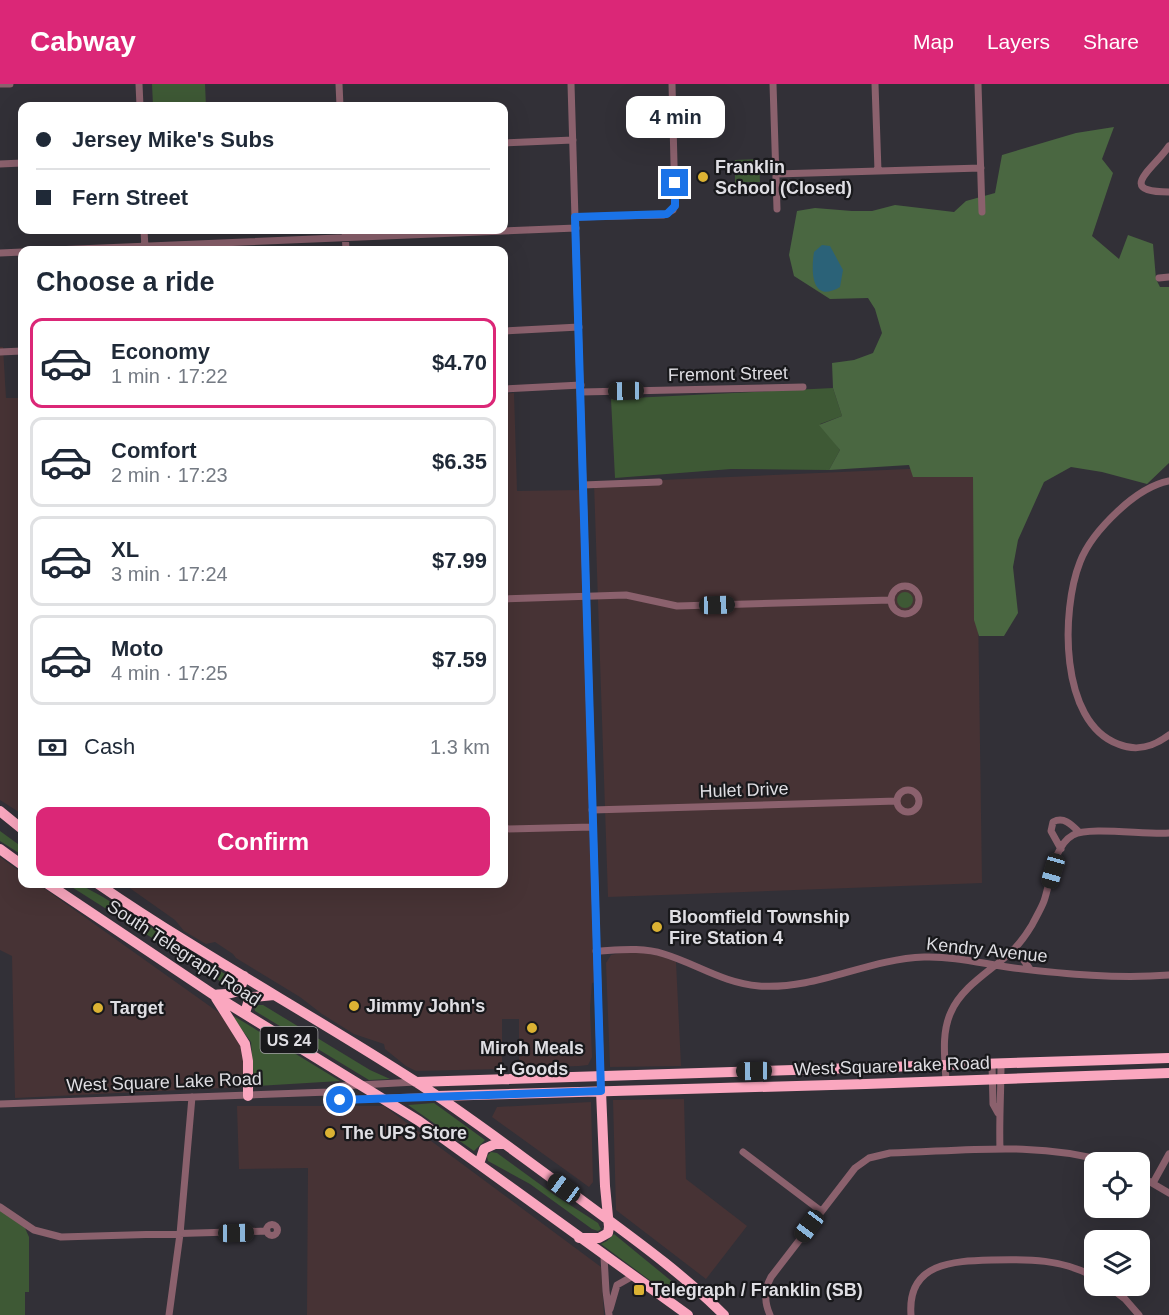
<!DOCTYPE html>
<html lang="en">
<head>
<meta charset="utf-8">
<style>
	body { margin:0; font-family:Helvetica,sans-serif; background:#f2f2f3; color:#1f2937; height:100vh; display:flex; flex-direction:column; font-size:22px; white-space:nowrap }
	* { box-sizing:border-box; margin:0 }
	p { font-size:20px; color:#747a83 }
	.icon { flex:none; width:33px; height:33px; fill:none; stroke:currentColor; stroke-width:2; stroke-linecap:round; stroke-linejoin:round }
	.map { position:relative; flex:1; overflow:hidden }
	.details { position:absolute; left:18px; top:162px; width:490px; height:642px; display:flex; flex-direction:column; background:#fff; border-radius:12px; box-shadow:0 6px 24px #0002 }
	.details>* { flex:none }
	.hud { position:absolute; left:18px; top:18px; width:490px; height:132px; border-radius:12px; box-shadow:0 6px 24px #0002; display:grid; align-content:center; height:132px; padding:0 18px; background:#fff }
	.fabs { position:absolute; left:1084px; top:1068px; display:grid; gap:12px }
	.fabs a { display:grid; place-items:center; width:66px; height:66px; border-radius:12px; background:#fff; box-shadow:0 6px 24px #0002; font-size:30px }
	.end { position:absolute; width:27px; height:27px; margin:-14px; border:8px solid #1a73e8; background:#fff; box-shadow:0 0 0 3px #fff }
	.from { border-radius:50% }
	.bubble { position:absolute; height:42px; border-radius:12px; background:#fff; box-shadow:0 6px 24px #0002; font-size:20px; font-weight:700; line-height:42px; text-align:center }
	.car { position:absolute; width:18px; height:36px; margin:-18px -9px; border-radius:8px; box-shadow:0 0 4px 2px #0007; background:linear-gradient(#222 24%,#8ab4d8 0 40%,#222 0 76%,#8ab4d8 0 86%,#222 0) }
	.hud b { display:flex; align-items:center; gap:21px; height:57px; font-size:22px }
	.hud b+b { border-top:2px solid #e0e1e3 }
	.hud i { width:15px; height:15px; background:#1f2937 }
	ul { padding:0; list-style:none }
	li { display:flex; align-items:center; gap:18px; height:90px; margin:0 12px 9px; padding:0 6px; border:3px solid #e0e1e3; border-radius:12px }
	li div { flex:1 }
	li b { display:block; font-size:22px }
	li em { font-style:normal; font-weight:700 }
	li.selected { border-color:#db2777 }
	li>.icon { width:54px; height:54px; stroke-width:1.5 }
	h2 { padding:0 18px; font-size:27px; line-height:72px }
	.pay { display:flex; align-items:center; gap:15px; height:66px; padding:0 18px; font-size:22px }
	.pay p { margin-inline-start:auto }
	.button { display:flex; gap:12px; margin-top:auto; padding:12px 18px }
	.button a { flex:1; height:69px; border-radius:12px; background:#db2777; color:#fff; font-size:24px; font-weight:700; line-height:69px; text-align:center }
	header { display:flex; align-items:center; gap:36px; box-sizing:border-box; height:84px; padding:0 30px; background:#db2777; color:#fff }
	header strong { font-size:28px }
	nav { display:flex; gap:33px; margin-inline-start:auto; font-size:21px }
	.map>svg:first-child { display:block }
	.commercial { fill:#473335 }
	.green { fill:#3e5935 }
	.forest { fill:#4a6741 }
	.water { fill:#2b6278 }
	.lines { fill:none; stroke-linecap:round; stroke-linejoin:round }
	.minor { stroke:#8b616d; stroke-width:7 }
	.highway { stroke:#faa7bf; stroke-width:10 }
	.route { stroke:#1a73e8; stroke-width:8 }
	.poi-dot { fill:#dbb233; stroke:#19191c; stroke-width:2 }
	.labels { text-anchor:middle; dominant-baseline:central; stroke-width:4.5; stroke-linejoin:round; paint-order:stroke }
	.shield { fill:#19191c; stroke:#a4a3a7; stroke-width:1.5 }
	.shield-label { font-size:16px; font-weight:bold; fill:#dfdee3 }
	.poi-label { font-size:18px; font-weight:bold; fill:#dfdee3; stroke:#19191c; text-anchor:start }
	.street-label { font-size:18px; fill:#dfdee3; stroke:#19191c }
</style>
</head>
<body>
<header>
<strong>Cabway</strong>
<nav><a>Map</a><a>Layers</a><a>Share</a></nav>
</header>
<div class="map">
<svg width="1169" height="1231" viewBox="0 0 1169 1231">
	<rect width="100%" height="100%" fill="#323037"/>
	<!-- commercial -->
	<path class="commercial" d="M0,263H3L6,314H22V730L0,716Z
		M514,309L517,407L581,406L596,898L592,899L590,924L592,973L588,981L579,982L519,984V935H502V985L416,987L406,982L385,965L384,960L354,950L322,930L300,913L236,874L233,870L215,858L206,860L184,847L175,836L124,800H504V310Z
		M976,382L982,799L608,813L594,399Z
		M0,773L22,789V800H38L218,928L235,946L243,966V1003L15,1014L12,872L0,866Z
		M620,869H644L661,872L676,878L681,982L610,983L606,879L611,871Z
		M684,1015L686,1095L747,1142L706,1195L616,1126L613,1016Z
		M591,1018L593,1098L589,1103L492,1033L497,1023Z
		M237,1022H384L601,1183L604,1231H307L308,1084L239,1085Z"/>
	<!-- green -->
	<path class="green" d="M152,0H205L206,22H153Z
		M759,75L760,98H746V104H735V76Z
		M833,304L842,332L820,340L840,366L829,386L731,385L615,394L611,315Z
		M897 516a8 8 0 1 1 16 0a8 8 0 1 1-16 0Z
		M0,747L22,763V771L0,757Z
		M67,800H79L103,813L233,895L235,900L227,902L223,899Z
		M257,921H263L370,986L390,995L369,996L255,927L254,923Z
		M231,931L237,934L340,997L257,1002L254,997L251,958Z
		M434,1019L485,1056L474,1067L408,1021Z
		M491,1068L497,1069L556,1112L598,1139L601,1145L598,1147L592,1145L530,1100L488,1077L487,1072Z
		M0,1126L25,1144L29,1153V1208H25V1231H0Z
		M614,1150L675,1200L667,1209L601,1160L607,1157Z"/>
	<!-- forest -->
	<path class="forest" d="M1114,43L1102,75L1113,89L1092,152L1119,175L1128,151L1153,160L1156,195L1160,203H1169V379L1147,400L1102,388L1071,383L1044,398L1018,456L1013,483L1018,529L1004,552H979L974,536L973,393H913L909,381L829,386L840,366L819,341L842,332L833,304L832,279L854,276L873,269L882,249L875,225L868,214L830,215L794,192L789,171L797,127L815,124L852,127H872L895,121L954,128L966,117L995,109L1002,71L1076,49Z"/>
	<!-- water -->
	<path class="water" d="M822,161L830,162L843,186L840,203C811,220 811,187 814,168Z"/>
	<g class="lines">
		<!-- minor -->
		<path class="minor" d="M0,0H10
			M139,0L140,22
			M339,0L340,22
			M571,0L601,1007
			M773,0L777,125
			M875,0L878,87
			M978,0L982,128
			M504,59L573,56
			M1169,62C1155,84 1114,108 1169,108
			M0,80L22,79
			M776,90L981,84
			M575,133L664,131L673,126L675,119L672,0
			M144,146L145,164
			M345,146L346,166
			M54,166L576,144
			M0,169L22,168
			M1159,194L1169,193
			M504,247L579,243
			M0,268L22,267
			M504,305L581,301
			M581,308L803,303
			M1169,397C1149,401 1133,413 1118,427C1103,441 1088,457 1080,478C1061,526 1059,638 1118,660C1137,668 1153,663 1169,651
			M583,401L659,398
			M891 516a14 14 0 1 1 28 0a14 14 0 1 1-28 0Z
			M504,515L626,511L677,522L891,516
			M897 717a11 11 0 1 1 22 0a11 11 0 1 1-22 0Z
			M592,726L897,717
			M504,745L593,743
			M1061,765L1051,747L1053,738C1064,732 1072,741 1079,748
			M1015,864L1030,885
			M596,867C619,866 642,863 664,870C697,880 723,899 759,902C817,906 867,875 924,873C955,872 984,880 1014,884C1065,890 1118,895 1169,891
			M992,980L993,1020L998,1029
			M946,997C945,975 941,949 951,928C962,903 989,888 1009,870C1018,862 1026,851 1032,841C1036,833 1041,825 1044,817C1051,797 1053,762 1073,751C1088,742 1147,751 1169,749
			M329,1008L340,1016L437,1012
			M0,1020L329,1008L340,1002L416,998
			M1000,1065C999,1036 1001,1009 1001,980
			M743,1068L821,1127
			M1140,1092L1169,1109
			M1153,1099L1169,1070
			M0,1123L34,1146L61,1153L267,1147
			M266.5 1146a5.5 5.5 0 1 1 11 0a5.5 5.5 0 1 1-11 0Z
			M604,1173L606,1207L609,1231
			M1108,1202L1125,1215L1139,1231
			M610,1225L617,1201L633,1192
			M169,1231L180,1150L192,1013
			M770,1231C764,1218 764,1206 771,1193L855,1084L869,1074L890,1069C964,1067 1037,1057 1108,1078
			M911,1231C907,1178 954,1177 992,1176C1029,1175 1062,1175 1095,1193"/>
		<!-- highway -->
		<path class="highway" d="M0,727L22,745
			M0,765L22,781
			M48,800L214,911L419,1037L688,1231
			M98,800C200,870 309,929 413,996C468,1031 519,1071 572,1109C624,1148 678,1185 724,1231
			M215,911C231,909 241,912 244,892
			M216,914L245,960L248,977V1012
			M245,929L248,919L253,913L274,911
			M416,998L1169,974
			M437,1012L866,1000L1169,989
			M479,1080L484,1065L495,1060H505
			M579,1154H599L608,1149L609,1143L605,1102L601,1007"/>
	</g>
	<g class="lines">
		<!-- route -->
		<path class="route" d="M340,1016L601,1007L575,133L667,130L675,122V99"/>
	</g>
	<!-- markers -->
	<g class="poi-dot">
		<circle cx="703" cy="93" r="6"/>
		<circle cx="657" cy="843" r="6"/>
		<circle cx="354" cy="922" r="6"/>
		<circle cx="98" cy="924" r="6"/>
		<circle cx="532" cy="944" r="6"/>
		<circle cx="330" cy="1049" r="6"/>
		<rect x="633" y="1200" width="12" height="12" rx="3"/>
	</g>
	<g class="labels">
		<!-- shield labels -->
		<rect class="shield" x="260.5" y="943" width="57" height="26" rx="4.5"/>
		<g class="shield-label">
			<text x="289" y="956">US 24</text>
		</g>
		<!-- poi labels -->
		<g class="poi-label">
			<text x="715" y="83">Franklin<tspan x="715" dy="21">School (Closed)</tspan></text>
			<text x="669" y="833">Bloomfield Township<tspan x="669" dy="21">Fire Station 4</tspan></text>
			<text x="366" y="922">Jimmy John's</text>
			<text x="110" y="924">Target</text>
			<text x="532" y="964" text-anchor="middle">Miroh Meals<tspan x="532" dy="21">+ Goods</tspan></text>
			<text x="342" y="1049">The UPS Store</text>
			<text x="651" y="1206">Telegraph / Franklin (SB)</text>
		</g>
		<!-- street labels -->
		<g class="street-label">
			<text transform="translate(728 290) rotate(-1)">Fremont Street</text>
			<text transform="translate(744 706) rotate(-2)">Hulet Drive</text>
			<text transform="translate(987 866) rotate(6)">Kendry Avenue</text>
			<text transform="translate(184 869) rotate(33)">South Telegraph Road</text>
			<text transform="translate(892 982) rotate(-2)">West Square Lake Road</text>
			<text transform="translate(164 998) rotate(-2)">West Square Lake Road</text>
		</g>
	</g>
</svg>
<div class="fabs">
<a><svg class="icon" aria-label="locate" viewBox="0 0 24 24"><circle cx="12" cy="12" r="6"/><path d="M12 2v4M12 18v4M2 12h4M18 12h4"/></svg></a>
<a><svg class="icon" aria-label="layers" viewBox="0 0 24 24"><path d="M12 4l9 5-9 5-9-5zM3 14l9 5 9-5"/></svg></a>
</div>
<i class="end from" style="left:340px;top:1016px"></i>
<i class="end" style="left:675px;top:99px"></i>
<div class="bubble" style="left:626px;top:12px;width:99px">4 min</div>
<i class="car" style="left:626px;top:307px;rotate:269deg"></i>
<i class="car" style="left:717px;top:521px;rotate:88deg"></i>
<i class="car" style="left:1053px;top:787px;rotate:196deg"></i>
<i class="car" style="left:754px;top:987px;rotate:269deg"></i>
<i class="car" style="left:564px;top:1104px;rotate:306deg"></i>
<i class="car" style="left:809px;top:1142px;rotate:217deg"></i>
<i class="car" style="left:236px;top:1149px;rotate:89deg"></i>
<div class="hud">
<b><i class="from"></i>Jersey Mike's Subs</b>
<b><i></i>Fern Street</b>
</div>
<section class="details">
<h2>Choose a ride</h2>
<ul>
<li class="selected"><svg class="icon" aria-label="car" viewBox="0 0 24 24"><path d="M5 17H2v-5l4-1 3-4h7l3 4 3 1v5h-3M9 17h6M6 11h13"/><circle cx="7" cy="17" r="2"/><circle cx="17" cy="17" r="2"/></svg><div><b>Economy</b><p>1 min · 17:22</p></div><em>$4.70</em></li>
<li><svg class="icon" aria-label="car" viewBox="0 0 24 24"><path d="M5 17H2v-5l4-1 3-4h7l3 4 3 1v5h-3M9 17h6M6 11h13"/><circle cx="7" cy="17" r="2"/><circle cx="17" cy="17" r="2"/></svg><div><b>Comfort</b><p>2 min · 17:23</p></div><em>$6.35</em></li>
<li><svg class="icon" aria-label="car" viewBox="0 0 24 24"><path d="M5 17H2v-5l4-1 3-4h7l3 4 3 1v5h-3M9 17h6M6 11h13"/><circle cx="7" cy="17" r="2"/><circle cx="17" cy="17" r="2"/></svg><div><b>XL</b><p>3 min · 17:24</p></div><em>$7.99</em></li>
<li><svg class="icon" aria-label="car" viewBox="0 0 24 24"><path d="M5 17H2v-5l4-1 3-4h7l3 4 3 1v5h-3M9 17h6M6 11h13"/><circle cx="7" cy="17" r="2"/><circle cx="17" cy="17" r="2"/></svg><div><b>Moto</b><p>4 min · 17:25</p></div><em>$7.59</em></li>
</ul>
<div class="pay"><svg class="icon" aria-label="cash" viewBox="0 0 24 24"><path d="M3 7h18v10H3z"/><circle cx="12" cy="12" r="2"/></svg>Cash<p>1.3 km</p></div>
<div class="button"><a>Confirm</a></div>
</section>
</div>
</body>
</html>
